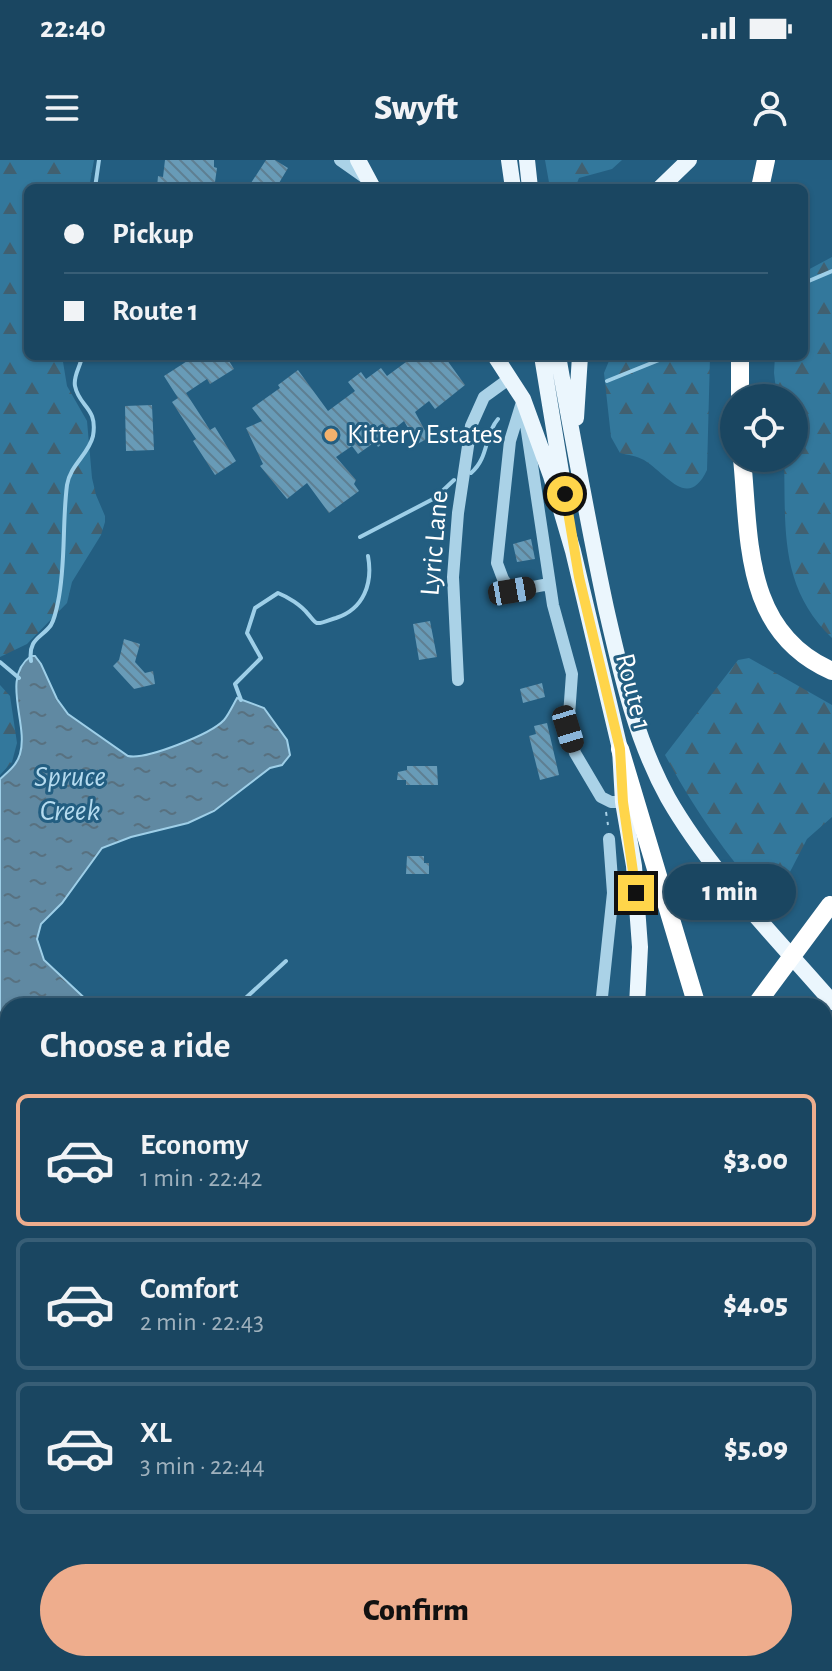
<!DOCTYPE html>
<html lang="en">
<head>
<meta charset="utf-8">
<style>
	body { margin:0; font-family:"Alegreya Sans",sans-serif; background:#27506a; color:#f1f3f6; height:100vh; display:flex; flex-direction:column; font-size:30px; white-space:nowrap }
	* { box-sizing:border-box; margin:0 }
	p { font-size:26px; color:#9fb1bd }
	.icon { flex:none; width:44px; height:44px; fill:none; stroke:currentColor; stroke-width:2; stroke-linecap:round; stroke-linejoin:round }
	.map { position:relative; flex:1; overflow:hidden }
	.details { position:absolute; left:0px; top:838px; width:832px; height:674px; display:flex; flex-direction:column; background:#1a4661; border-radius:24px 24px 0 0; box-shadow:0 2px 6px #0004,0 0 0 2px #385e76 }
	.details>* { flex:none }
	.banner { position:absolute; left:24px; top:24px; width:784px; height:176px; border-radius:12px; box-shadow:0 2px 6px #0004,0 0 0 2px #385e76; display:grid; align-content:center; height:176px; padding:0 40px; background:#1a4661 }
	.fabs { position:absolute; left:720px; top:224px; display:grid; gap:16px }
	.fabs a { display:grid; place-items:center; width:88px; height:88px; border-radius:50%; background:#1a4661; box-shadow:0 2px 6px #0004,0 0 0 2px #385e76; font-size:40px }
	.end { position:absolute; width:36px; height:36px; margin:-18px; border:10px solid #ffd54a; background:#111; box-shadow:0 0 0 4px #111 }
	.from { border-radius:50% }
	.bubble { position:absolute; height:56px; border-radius:28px; background:#1a4661; box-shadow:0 2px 6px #0004,0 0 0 2px #385e76; font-size:26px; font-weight:800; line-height:56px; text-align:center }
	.car { position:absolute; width:24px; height:48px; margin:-24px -12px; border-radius:10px; box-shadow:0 0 6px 2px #0007; background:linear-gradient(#222 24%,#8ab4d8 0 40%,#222 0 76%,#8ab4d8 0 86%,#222 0) }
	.banner b { display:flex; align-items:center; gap:28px; height:76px; font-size:30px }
	.banner b+b { border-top:2px solid #385e76 }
	.banner i { width:20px; height:20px; background:#f1f3f6 }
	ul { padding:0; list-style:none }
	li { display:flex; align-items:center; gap:24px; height:132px; margin:0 16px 12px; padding:0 24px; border:4px solid #385e76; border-radius:12px }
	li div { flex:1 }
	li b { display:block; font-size:30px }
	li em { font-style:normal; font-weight:800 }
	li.on { border-color:#eead8d }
	li>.icon { width:72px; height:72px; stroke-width:1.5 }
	h2 { padding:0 40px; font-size:36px; line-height:96px }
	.primary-button { display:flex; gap:16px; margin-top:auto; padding:16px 40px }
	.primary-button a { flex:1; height:92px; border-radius:48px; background:#eead8d; color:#111; font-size:32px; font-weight:800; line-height:92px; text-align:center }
	.status { display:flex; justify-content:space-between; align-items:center; height:56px; padding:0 40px; background:#1a4661; direction:ltr }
	.status svg { height:22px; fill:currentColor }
	header { display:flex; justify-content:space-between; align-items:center; height:104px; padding:0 40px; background:#1a4661; font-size:36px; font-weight:800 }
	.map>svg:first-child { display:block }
	.forest { fill:url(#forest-firs) }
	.water { fill:url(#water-ripples); stroke:#9ecfe8; stroke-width:2 }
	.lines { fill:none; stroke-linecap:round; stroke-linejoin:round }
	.stream { stroke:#9ecfe8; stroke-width:4 }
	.building { fill:url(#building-back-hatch) }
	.path { stroke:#aad2e7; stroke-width:2; stroke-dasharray:4 6; stroke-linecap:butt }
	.minor { stroke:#aad2e7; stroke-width:12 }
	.major { stroke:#ebf6fd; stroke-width:16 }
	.highway { stroke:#fff; stroke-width:18 }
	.highway-bridge { stroke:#fff; stroke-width:18 }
	.route { stroke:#ffd54a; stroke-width:10 }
	.poi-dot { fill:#f2b16d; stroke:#235e81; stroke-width:3 }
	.labels { text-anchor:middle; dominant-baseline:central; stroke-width:6; stroke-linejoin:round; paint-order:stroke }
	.poi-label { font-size:28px; fill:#fff; stroke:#235e81; text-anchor:start }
	.street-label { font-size:28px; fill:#fff; stroke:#235e81 }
	.water-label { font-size:30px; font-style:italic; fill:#b5dbef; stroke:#235e81 }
</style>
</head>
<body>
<div class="status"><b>22:40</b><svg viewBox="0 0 49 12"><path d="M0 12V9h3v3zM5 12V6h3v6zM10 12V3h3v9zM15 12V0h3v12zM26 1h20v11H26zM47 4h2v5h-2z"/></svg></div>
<header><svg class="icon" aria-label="menu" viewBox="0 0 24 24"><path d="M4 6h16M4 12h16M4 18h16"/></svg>Swyft<svg class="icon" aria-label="person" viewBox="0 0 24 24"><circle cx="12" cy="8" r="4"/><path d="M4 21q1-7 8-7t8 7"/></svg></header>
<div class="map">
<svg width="832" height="1511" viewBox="0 0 832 1511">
	<defs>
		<pattern id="forest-firs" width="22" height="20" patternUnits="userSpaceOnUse" patternTransform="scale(2)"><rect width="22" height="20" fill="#33789c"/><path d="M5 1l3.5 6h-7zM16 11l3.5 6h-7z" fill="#416070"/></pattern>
		<pattern id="water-ripples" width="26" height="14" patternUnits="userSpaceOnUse" patternTransform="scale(2)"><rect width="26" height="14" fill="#6089a2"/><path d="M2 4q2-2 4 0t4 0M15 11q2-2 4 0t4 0" fill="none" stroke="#587180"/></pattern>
		<pattern id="building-back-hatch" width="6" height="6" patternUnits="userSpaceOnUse" patternTransform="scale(2)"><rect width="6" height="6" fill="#689bb7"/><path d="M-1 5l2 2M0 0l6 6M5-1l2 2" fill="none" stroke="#5e7f92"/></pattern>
	</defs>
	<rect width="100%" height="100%" fill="#235e81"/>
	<!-- forest -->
	<path class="forest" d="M0,0H94L89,28H28V196H62L67,226L87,261L92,318L96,335L105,356V362L101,375L72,422L67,443L27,484L0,497Z
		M545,0H622L612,9L579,18L575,28H550Z
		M832,97V478C778,426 786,366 784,298H794V238H777L774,213L775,196H804V112Z
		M611,196H710L707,310C688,350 668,315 644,300C637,296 628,295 620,293L611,277L604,213Z
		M749,498L832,545V657L807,679L777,737L767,741C724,692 696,652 665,595L738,500Z
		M0,525L10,536L17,583L12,602L0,615Z
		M832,955V1072L824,1087V956Z
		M566,1504H672L666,1511H563Z"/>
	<!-- water -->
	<path class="water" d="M31,496H35L41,504L57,539L68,554L128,596C146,600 211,574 224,560C229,554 233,545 237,538L264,548L287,580L290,595L282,605L270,608L214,651L188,663L131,677L102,688L62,743L41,764L37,779L44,800L93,846H8V1131L0,1145V619C8,612 17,605 20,594C29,564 0,518 31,496Z"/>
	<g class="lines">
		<!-- stream -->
		<path class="stream" d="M95,28L99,0
			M804,123L832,111
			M607,221L669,196
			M471,313C489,298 484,275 498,259
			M360,377L435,338L454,320
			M31,501C28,478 42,478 51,465C54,460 57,447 58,442C66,404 62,364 67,325C70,305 89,294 93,276C98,247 79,247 75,226C73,215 81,206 82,196
			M0,502L19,518
			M241,540L235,524L261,498L247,473L255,448L278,433C288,437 301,445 308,454C311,457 314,462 317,463C322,464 331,459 336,458C364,449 373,423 368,396
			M237,846L286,801
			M438,1511L451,1508"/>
	</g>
	<!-- building -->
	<path class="building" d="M165,0H214V7L217,8L215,22H212L211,28H157L158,16L163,17Z
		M266,0H275L288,8L276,28H257L251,23Z
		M195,196H226L234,209L210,224L207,219L186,233L210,270L215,267L236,301L215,315L193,281L196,279L172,242L178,238L164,216Z
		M401,196H444L465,225L435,249L429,241L415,252L429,278L417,284L404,261L389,273L392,277L378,287L375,282L358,294L352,286L336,297L356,320L354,324L359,331L329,353L307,323L287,339L260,306L263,304L246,268L262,261L252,248L280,228L278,225L298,210L328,251L355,231L348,222L361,212L366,219L381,208L387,216L406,202Z
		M152,245L154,290L126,291L125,246Z
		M531,379L535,399L517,402L513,384Z
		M430,461L437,497L419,500L413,464Z
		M124,479L140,484L135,502L145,513L153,511L155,524L134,529L113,506L119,500Z
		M542,523L545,537L523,543L520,529Z
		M547,563L559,615L540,620L529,576L536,574L534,566Z
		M407,606H437L438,625H406V620H397L398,612L407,610Z
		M407,696H424V703H429V714H406Z"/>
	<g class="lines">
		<!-- path -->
		<path class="path" d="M606,652L608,665"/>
		<!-- minor -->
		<path class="minor" d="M340,0L367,19
			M523,239L510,281L497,403L503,419L512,431L549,424
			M525,258L553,445L572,514L568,569L575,593L601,637L611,642H623
			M458,520L453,417L458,353L471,266L484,237L510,218
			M601,846L613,733L609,679
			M473,1504L477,1511"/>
		<!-- major -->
		<path class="major" d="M358,0L373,28
			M509,0L513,28
			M527,0L530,28
			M660,28L689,0
			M495,196L523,239L551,316L573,391L620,589L623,642L634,706L640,787L637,846
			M542,196L565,336
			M558,196C573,280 588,364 606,448C621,513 635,578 668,638C711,713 776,777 832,842
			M576,258L580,196
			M551,1511L554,1504"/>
		<!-- highway -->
		<path class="highway" d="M760,28L766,0
			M740,196V238
			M742,298C750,380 743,472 832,511
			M620,589L697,846
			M824,1118L832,1110
			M824,1261L832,1288
			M824,1425L832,1434"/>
		<!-- highway-bridge -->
		<path class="highway-bridge" d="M755,846L830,745"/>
	</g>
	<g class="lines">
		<!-- route -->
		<path class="route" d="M565,334L579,417L620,589L623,642L636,733"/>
	</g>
	<!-- markers -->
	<circle class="poi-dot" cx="331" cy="275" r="8"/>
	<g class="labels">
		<!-- poi labels -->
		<g class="poi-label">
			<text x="347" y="275">Kittery Estates</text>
		</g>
		<!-- street labels -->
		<g class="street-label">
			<text transform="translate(435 383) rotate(-85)">Lyric Lane</text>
			<text transform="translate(633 532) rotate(76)">Route 1</text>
		</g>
		<!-- water labels -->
		<g class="water-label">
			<text x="70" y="617">Spruce<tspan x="70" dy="34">Creek</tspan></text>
		</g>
	</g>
</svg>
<div class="fabs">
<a><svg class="icon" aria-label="locate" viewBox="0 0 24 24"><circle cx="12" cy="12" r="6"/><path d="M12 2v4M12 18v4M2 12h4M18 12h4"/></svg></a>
</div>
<i class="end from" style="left:565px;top:334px"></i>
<i class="end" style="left:636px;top:733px"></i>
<div class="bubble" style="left:664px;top:704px;width:132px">1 min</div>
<i class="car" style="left:512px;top:431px;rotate:80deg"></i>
<i class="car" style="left:568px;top:569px;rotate:163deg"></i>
<div class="banner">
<b><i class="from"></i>Pickup</b>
<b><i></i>Route 1</b>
</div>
<section class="details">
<h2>Choose a ride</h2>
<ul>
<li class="on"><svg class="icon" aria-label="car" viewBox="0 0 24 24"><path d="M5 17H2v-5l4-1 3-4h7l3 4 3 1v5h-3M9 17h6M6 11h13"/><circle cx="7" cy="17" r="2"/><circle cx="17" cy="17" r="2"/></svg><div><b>Economy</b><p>1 min · 22:42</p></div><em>$3.00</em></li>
<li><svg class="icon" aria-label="car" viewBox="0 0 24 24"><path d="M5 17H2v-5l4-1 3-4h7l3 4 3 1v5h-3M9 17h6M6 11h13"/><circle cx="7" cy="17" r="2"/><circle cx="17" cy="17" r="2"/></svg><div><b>Comfort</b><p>2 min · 22:43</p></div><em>$4.05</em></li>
<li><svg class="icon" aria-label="car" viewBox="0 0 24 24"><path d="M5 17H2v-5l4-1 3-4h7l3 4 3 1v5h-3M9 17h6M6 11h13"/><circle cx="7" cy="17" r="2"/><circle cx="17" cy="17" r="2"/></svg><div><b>XL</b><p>3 min · 22:44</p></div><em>$5.09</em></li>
</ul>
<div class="primary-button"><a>Confirm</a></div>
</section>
</div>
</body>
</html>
